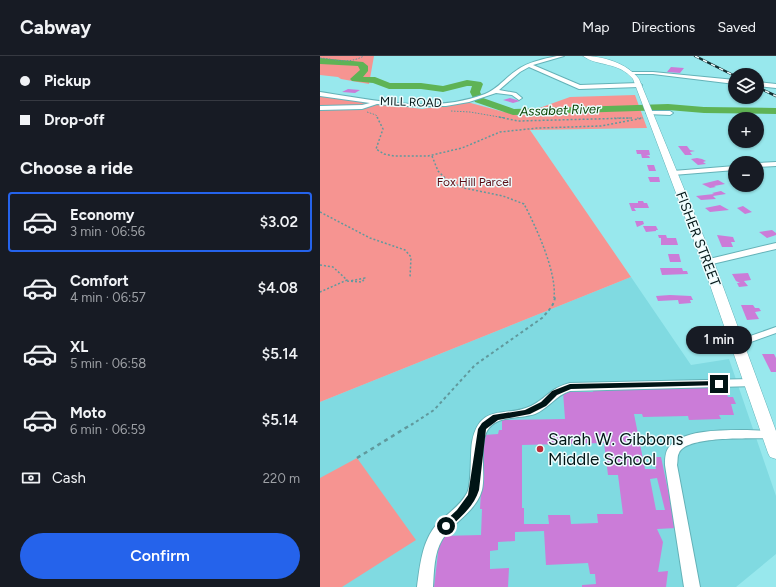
<!DOCTYPE html>
<html lang="en">
<head>
<meta charset="utf-8">
<style>
	body { margin:0; font-family:Figtree,sans-serif; background:#20242c; color:#f1f3f6; height:100vh; display:flex; flex-direction:column; font-size:15px; white-space:nowrap }
	* { box-sizing:border-box; margin:0 }
	p { font-size:13px; color:#9ea1a6 }
	.icon { flex:none; width:22px; height:22px; fill:none; stroke:currentColor; stroke-width:2; stroke-linecap:round; stroke-linejoin:round }
	.map { position:relative; flex:1; overflow:hidden }
	.side { display:flex; flex-direction:column; background:#171b24; width:320px }
	.side>* { flex:none }
	.top-card { display:grid; align-content:center; height:88px; padding:0 20px; background:#171b24 }
	.fabs { position:absolute; left:408px; top:12px; display:grid; gap:8px }
	.fabs a { display:grid; place-items:center; width:36px; height:36px; border-radius:50%; background:#171b24; box-shadow:0 1px 3px #0004; font-size:20px }
	.end { position:absolute; width:18px; height:18px; margin:-9px; border:5px solid #001415; background:#fff; box-shadow:0 0 0 2px #fff }
	.from { border-radius:50% }
	.bubble { position:absolute; height:28px; border-radius:14px; background:#171b24; box-shadow:0 1px 3px #0004; font-size:13px; font-weight:600; line-height:28px; text-align:center }
	.top-card b { display:flex; align-items:center; gap:14px; height:38px; font-size:15px }
	.top-card b+b { border-top:1px solid #363941 }
	.top-card i { width:10px; height:10px; background:#f1f3f6 }
	ul { padding:0; list-style:none }
	li { display:flex; align-items:center; gap:12px; height:60px; margin:0 8px 6px; padding:0 12px; border:2px solid transparent; border-radius:4px }
	li div { flex:1 }
	li b { display:block; font-size:15px }
	li em { font-style:normal; font-weight:600 }
	li.current { border-color:#2563eb }
	li>.icon { width:36px; height:36px; stroke-width:1.5 }
	h2 { padding:0 20px; font-size:18px; line-height:48px }
	.pay { display:flex; align-items:center; gap:10px; height:44px; padding:0 20px; font-size:15px }
	.pay p { margin-inline-start:auto }
	.action { display:flex; gap:8px; margin-top:auto; padding:8px 20px }
	.action a { flex:1; height:46px; border-radius:24px; background:#2563eb; color:#fff; font-size:16px; font-weight:600; line-height:46px; text-align:center }
	header { display:flex; align-items:center; gap:24px; box-sizing:border-box; height:56px; padding:0 20px; background:#171b24; border-bottom:1px solid #363941 }
	header strong { font-size:19px }
	nav { display:flex; gap:22px; margin-inline-start:auto; font-size:14px }
	main { display:flex; flex:1; min-height:0 }
	.map>svg:first-child { display:block }
	.built { fill:#80dae1 }
	.green { fill:#f69491 }
	.lines { fill:none; stroke-linecap:round; stroke-linejoin:round }
	.river { fill:#5fb355; fill-rule:evenodd }
	.building { fill:#cb7cd8; fill-rule:evenodd }
	.minor-casing { stroke:#64b2b8; stroke-width:2 }
	.major-casing { stroke:#64b2b8; stroke-width:1 }
	.path-far3 { stroke:#60999d; stroke-width:1; stroke-dasharray:1.5 1.5; stroke-linecap:butt }
	.path-far2 { stroke:#60999d; stroke-width:1.5; stroke-dasharray:2 2; stroke-linecap:butt }
	.path-far1 { stroke:#60999d; stroke-width:2; stroke-dasharray:3 3; stroke-linecap:butt }
	.path { stroke:#60999d; stroke-width:2.5; stroke-dasharray:4 4; stroke-linecap:butt }
	.minor { fill:#fff; fill-rule:evenodd }
	.major { fill:#fff; fill-rule:evenodd }
	.rail-casing { stroke:#142f31; stroke-width:2.5 }
	.rail { stroke:#edfcfd; stroke-width:1.5; stroke-dasharray:4.5; stroke-linecap:butt }
	.route { fill:#001415 }
	.poi-dot { fill:#bd2c39; stroke:#edfcfd; stroke-width:1.5 }
	.labels { text-anchor:middle; dominant-baseline:central; stroke-width:3; stroke-linejoin:round; paint-order:stroke }
	.far-street-label { font-size:12px; fill:#001415; stroke:#edfcfd }
	.far-park-label { font-size:12px; fill:#5c0d15; stroke:#edfcfd }
	.far-water-label { font-size:13px; font-style:italic; fill:#0a4503; stroke:#edfcfd }
	.street-label { font-size:14px; fill:#001415; stroke:#edfcfd }
	.near-poi-label { font-size:17px; fill:#001415; stroke:#edfcfd; text-anchor:start }
</style>
</head>
<body>
<header>
<strong>Cabway</strong>
<nav><a>Map</a><a>Directions</a><a>Saved</a></nav>
</header>
<main>
<section class="side">
<div class="top-card">
<b><i class="from"></i>Pickup</b>
<b><i></i>Drop-off</b>
</div>
<h2>Choose a ride</h2>
<ul>
<li class="current"><svg class="icon" aria-label="car" viewBox="0 0 24 24"><path d="M5 17H2v-5l4-1 3-4h7l3 4 3 1v5h-3M9 17h6M6 11h13"/><circle cx="7" cy="17" r="2"/><circle cx="17" cy="17" r="2"/></svg><div><b>Economy</b><p>3 min · 06:56</p></div><em>$3.02</em></li>
<li><svg class="icon" aria-label="car" viewBox="0 0 24 24"><path d="M5 17H2v-5l4-1 3-4h7l3 4 3 1v5h-3M9 17h6M6 11h13"/><circle cx="7" cy="17" r="2"/><circle cx="17" cy="17" r="2"/></svg><div><b>Comfort</b><p>4 min · 06:57</p></div><em>$4.08</em></li>
<li><svg class="icon" aria-label="car" viewBox="0 0 24 24"><path d="M5 17H2v-5l4-1 3-4h7l3 4 3 1v5h-3M9 17h6M6 11h13"/><circle cx="7" cy="17" r="2"/><circle cx="17" cy="17" r="2"/></svg><div><b>XL</b><p>5 min · 06:58</p></div><em>$5.14</em></li>
<li><svg class="icon" aria-label="car" viewBox="0 0 24 24"><path d="M5 17H2v-5l4-1 3-4h7l3 4 3 1v5h-3M9 17h6M6 11h13"/><circle cx="7" cy="17" r="2"/><circle cx="17" cy="17" r="2"/></svg><div><b>Moto</b><p>6 min · 06:59</p></div><em>$5.14</em></li>
</ul>
<div class="pay"><svg class="icon" aria-label="cash" viewBox="0 0 24 24"><path d="M3 7h18v10H3z"/><circle cx="12" cy="12" r="2"/></svg>Cash<p>220 m</p></div>
<div class="action"><a>Confirm</a></div>
</section>
<div class="map">
<svg width="456" height="531" viewBox="0 0 456 531">
	<rect width="100%" height="100%" fill="#98e8ed"/>
	<!-- built -->
	<path class="built" d="M311,221L371,309L409,303L456,440V498L416,531H0V346Z"/>
	<!-- green -->
	<path class="green" d="M0,0H54L49,28L21,23L18,21L0,19Z
		M315,39L327,72L210,74L311,221L0,346V40L102,53L147,46L184,56H196L197,60L250,41Z
		M37,402L96,484L22,531H0V422Z"/>
	<g class="lines">
		<!-- river -->
		<path class="river" d="M0,2L43,6L48,10V15L43,21H55L70,27H101L123,30L147,24L161,26L163,28L160,36L163,42L194,53L348,48L384,51L456,52V58L384,57L348,54L193,59L155,46L150,36L152,30H147L123,36L101,33H69L53,27L32,25L30,23L40,14L38,10L0,8Z"/>
	</g>
	<!-- building -->
	<path class="building" d="M351,11L364,12L360,17L347,16Z
		M28,33L40,34L35,37L22,36Z
		M190,42L200,45L193,47L183,44Z
		M358,90H367L370,94L375,95L370,96L372,99H365Z
		M316,94H329L330,99H326L329,100L330,102H322L321,98H317Z
		M377,102L382,103L386,105L383,106L386,108L378,109L371,103Z
		M327,109H334L336,115H329Z
		M328,121H339L340,126H330Z
		M398,124L405,128L394,130L396,131L390,132L382,128Z
		M401,135L406,138L393,140L396,143L381,144L376,140L394,138L392,137Z
		M318,145H323L324,147H327L329,152H314L316,155H312L309,147H318Z
		M400,149L409,154L390,156L385,152Z
		M423,150L432,156L425,158L417,152Z
		M315,165H323L324,168L317,171Z
		M323,170H336L338,174H336V175L326,176Z
		M452,174L456,177V179L447,182L439,176Z
		M338,179H346L347,182H356L358,189H341V182H339Z
		M397,179L413,181L415,186H411L413,191H402Z
		M348,198H359L361,206H350Z
		M340,212H362L363,215H367L368,218L342,219Z
		M428,217L431,224L424,225L428,230L419,231L417,227H420L416,225L412,218Z
		M350,239L371,240L373,244H370L371,247L359,248L358,244L338,245L336,240Z
		M421,249H433L435,252H439L441,255L435,256L439,263L427,264Z
		M442,298H454L456,302V316H451Z
		M404,330L408,341H413L416,348H411L414,359H399L401,363L369,364L368,360L323,361L322,358H314L325,413H336L333,401H341L356,472L337,473L343,486L338,516L348,515L346,531H262V529L276,528L275,518H270L268,507L226,509L224,475L195,476V485L178,486V494L170,495V513L189,512L188,531H114L120,480L161,479L162,453H160L164,379L178,378L179,374H182V364L245,363L243,336H273V332ZM284,387L288,419H298L303,458H277L278,467L251,468L250,459H228L229,468H204V452H202V389ZM337,422L345,454H336L330,423Z"/>
	<g class="lines">
		<defs>
			<path id="minor" d="M237,0H244L213,9L260,29L319,27L322,29L319,31L259,33L209,11L200,16L179,34L196,37L202,42L199,44L192,39L176,37L149,46L126,50H84L57,48L42,53L0,54V50L42,49L50,47L0,40V36C53,44 114,58 165,38C178,33 186,21 197,14C208,6 223,3 237,0Z
				M311,16H333L415,24V28L333,18H309Z
				M437,26L456,28V32L437,30Z
				M329,55H350L353,57L350,59L327,58L326,57Z
				M456,106V110L437,111V107Z
				M415,110V114L353,119L350,117L353,115Z
				M456,187V193L388,209L384,206L385,204Z
				M456,271V277L417,291L412,288L413,286Z
				M431,323L435,324L437,327L435,330L250,335C236,339 228,353 215,358C200,363 180,359 169,372C158,385 166,418 162,434C156,456 133,466 122,484C114,497 114,516 113,531H97C100,509 102,485 117,468C127,458 140,450 147,437C152,429 150,398 152,386C160,346 186,362 211,350C227,342 230,332 250,327Z
				M427,374L453,375L455,378L453,381L449,382C432,383 366,379 359,397C357,400 358,405 357,409L380,531H364L345,409C345,403 345,396 349,391C362,373 406,374 427,374Z"/>
			<path id="major" d="M263,0C283,0 307,7 319,23L394,206L456,375V403L450,401L448,397L382,206L313,23C298,5 278,11 263,0Z"/>
		</defs>
		<!-- minor casing -->
		<use href="#minor" class="minor-casing"/>
		<!-- major casing -->
		<use href="#major" class="major-casing"/>
		<!-- path-far3 -->
		<path class="path-far3" d="M0,2C16,3 26,9 44,0
			M131,55L150,56L185,62
			M47,56L56,59L58,62
			M294,62H312
			M317,62H323"/>
		<!-- path-far2 -->
		<path class="path-far2" d="M57,61L63,73L56,93L64,98L74,100H108L142,92L180,76L218,72L281,70L323,62
			M179,61L198,65L312,62
			M112,100L118,115L127,124L144,132L183,140L204,148C216,171 237,216 234,242
			M0,156L50,182L85,194L91,201L90,222
			M0,209L13,211L27,224L0,236
			M27,225L42,226L45,222L30,225"/>
		<!-- path-far1 -->
		<path class="path-far1" d="M91,369L114,354L155,309L222,262C228,255 234,250 235,241"/>
		<!-- path -->
		<path class="path" d="M37,402L92,368"/>
		<!-- minor -->
		<use href="#minor" class="minor"/>
		<!-- major -->
		<use href="#major" class="major"/>
		<defs>
			<path id="rail" d="M375,0L415,20
				M437,31L456,40"/>
		</defs>
		<!-- rail casing -->
		<use href="#rail" class="rail-casing"/>
		<!-- rail -->
		<use href="#rail" class="rail"/>
	</g>
	<!-- route -->
	<path class="route" d="M399,325L403,328L402,329L251,333L237,339L226,350L210,358L178,364L166,373L159,434C154,450 141,461 129,472H123L121,470L123,467L137,454L148,439L158,373L162,367L173,359L205,354L221,346L232,335L250,328Z"/>
	<!-- markers -->
	<circle class="poi-dot" cx="220" cy="393" r="4"/>
	<g class="labels">
		<!-- far-street labels -->
		<g class="far-street-label">
			<text transform="translate(91 46) rotate(2)">MILL ROAD</text>
		</g>
		<!-- far-park labels -->
		<g class="far-park-label">
			<text x="154" y="126">Fox Hill Parcel</text>
		</g>
		<!-- far-water labels -->
		<g class="far-water-label">
			<text transform="translate(240 54) rotate(-2)">Assabet River</text>
		</g>
		<!-- street labels -->
		<g class="street-label">
			<text transform="translate(378 183) rotate(69)">FISHER STREET</text>
		</g>
		<!-- near-poi labels -->
		<g class="near-poi-label">
			<text x="228" y="383">Sarah W. Gibbons<tspan x="228" dy="20">Middle School</tspan></text>
		</g>
	</g>
</svg>
<div class="fabs">
<a><svg class="icon" aria-label="layers" viewBox="0 0 24 24"><path d="M12 4l9 5-9 5-9-5zM3 14l9 5 9-5"/></svg></a>
<a>+</a>
<a>−</a>
</div>
<i class="end from" style="left:126px;top:470px"></i>
<i class="end" style="left:399px;top:328px"></i>
<div class="bubble" style="left:366px;top:270px;width:66px">1 min</div>
</div>
</main>
</body>
</html>
